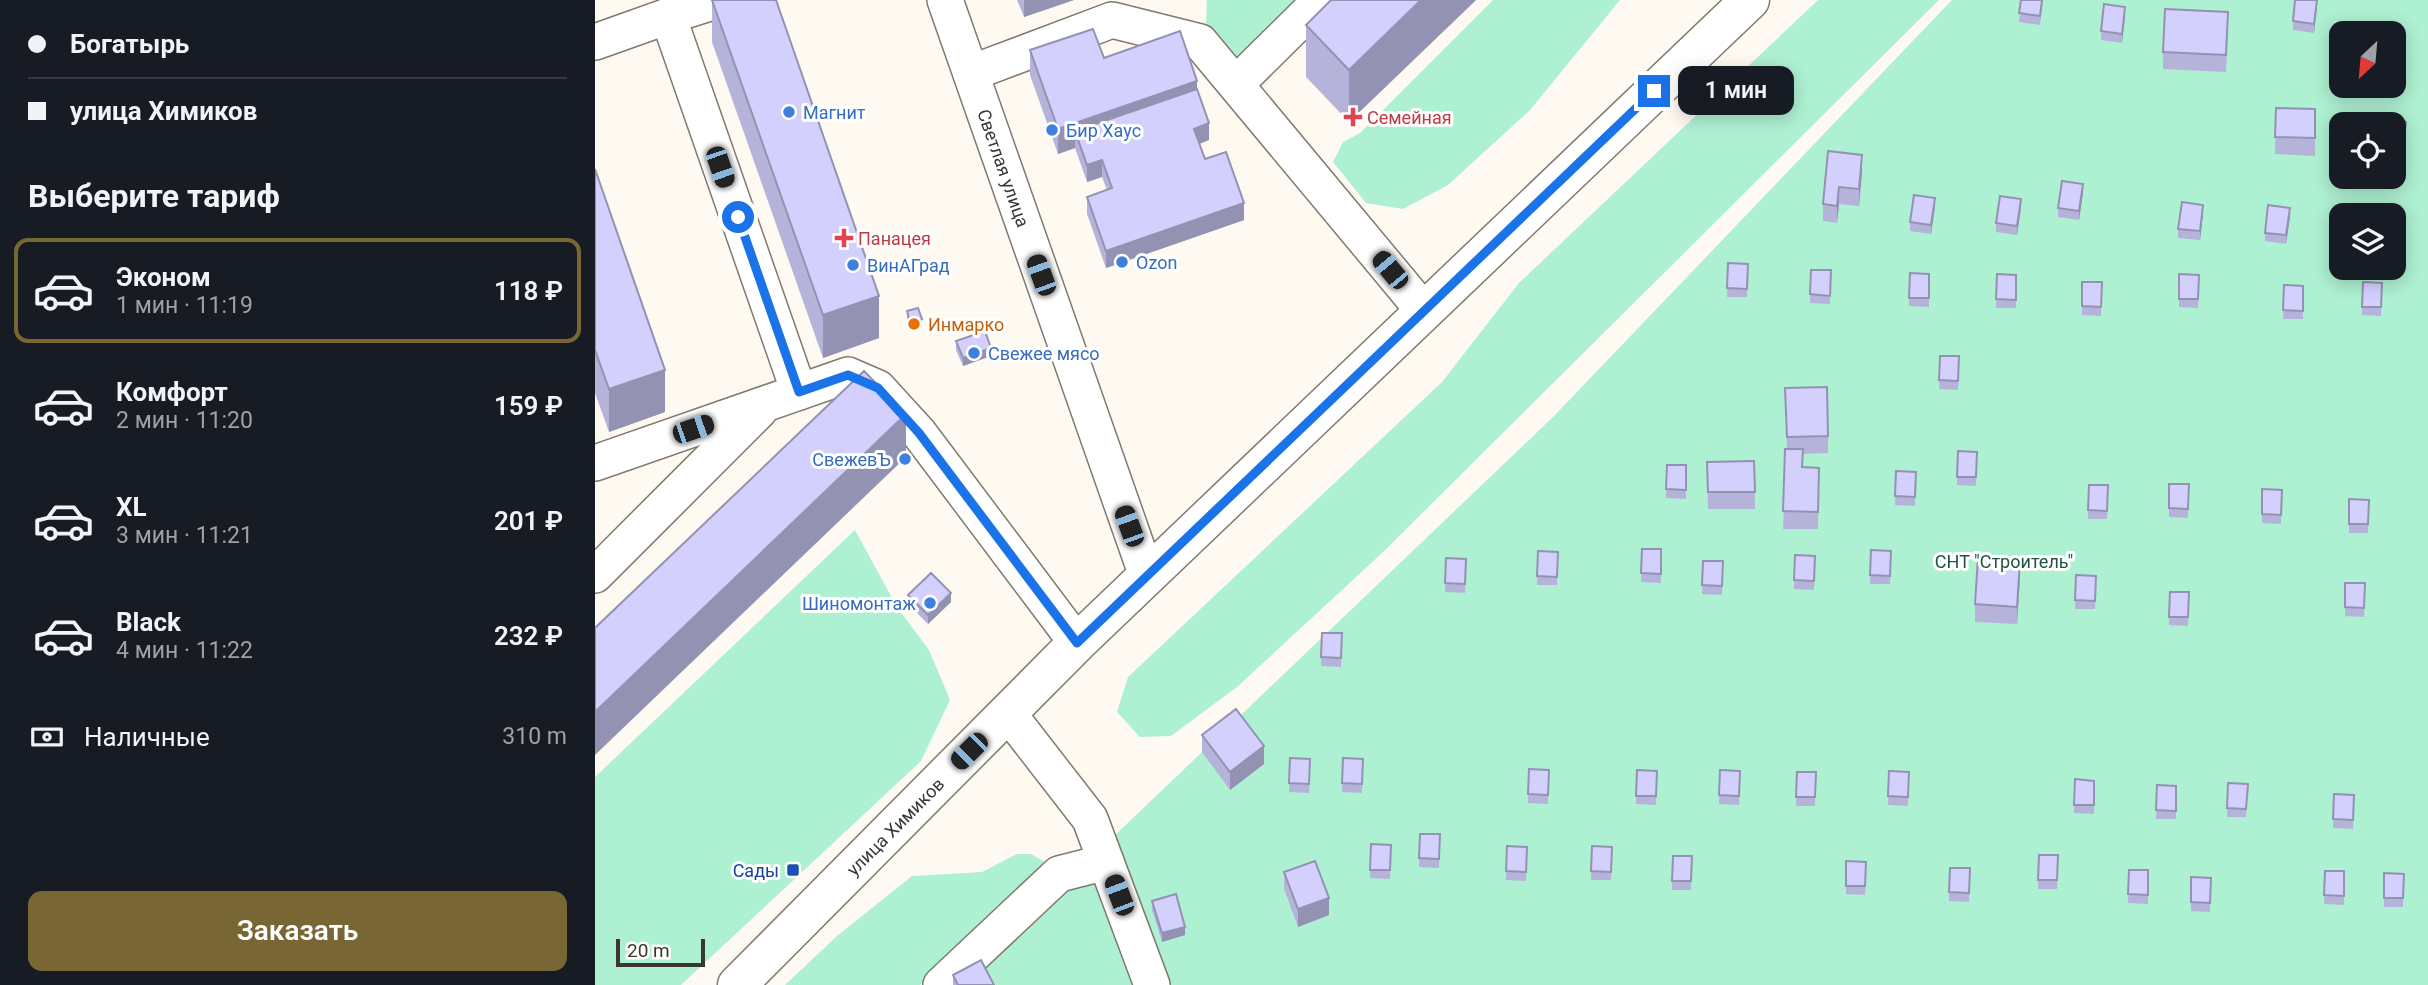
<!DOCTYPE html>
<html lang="ru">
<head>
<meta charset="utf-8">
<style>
	body { margin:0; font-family:Roboto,sans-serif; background:#20242c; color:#f1f3f6; height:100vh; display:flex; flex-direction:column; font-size:26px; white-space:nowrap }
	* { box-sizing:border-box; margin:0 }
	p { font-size:23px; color:#9ea1a6 }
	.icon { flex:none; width:38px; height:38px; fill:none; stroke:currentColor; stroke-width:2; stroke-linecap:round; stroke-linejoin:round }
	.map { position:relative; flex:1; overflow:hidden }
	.sheet { display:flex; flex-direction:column; background:#171b24; width:595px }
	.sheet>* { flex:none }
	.hud { display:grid; align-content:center; height:154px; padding:0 28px; background:#171b24 }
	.needle { width:46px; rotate:206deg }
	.fabs { position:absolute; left:1734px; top:21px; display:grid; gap:14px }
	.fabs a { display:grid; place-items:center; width:77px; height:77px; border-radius:14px; background:#171b24; box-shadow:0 4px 18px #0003; font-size:35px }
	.scale { position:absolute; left:21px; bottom:18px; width:89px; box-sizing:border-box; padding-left:7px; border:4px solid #3a3732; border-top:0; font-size:19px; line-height:24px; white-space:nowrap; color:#3a3732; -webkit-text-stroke:5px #fff; paint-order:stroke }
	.end { position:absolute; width:32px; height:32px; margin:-16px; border:9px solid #1a73e8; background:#fff; box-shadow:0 0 0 4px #fff }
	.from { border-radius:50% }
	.bubble { position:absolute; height:49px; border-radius:14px; background:#171b24; box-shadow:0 4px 18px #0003; font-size:23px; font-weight:600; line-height:49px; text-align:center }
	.car { position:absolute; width:21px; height:42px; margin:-21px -10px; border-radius:9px; box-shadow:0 0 5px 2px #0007; background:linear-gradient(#222 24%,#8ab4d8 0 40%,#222 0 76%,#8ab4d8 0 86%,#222 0) }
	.hud b { display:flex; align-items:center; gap:24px; height:66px; font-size:26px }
	.hud b+b { border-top:2px solid #363941 }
	.hud i { width:18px; height:18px; background:#f1f3f6 }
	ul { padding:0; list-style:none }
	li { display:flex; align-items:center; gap:21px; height:105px; margin:0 14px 10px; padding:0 14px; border:4px solid transparent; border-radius:14px }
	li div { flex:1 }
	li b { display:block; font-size:26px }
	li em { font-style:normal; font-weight:600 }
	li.active { border-color:#786735 }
	li>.icon { width:63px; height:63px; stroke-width:1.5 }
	h2 { padding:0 28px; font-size:32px; line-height:84px }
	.pay { display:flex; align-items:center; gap:18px; height:77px; padding:0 28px; font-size:26px }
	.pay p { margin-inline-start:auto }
	.cta { display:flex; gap:14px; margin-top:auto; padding:14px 28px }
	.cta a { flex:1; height:80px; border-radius:14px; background:#786735; color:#fff; font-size:28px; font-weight:600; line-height:80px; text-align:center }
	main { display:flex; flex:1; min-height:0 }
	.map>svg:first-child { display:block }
	.green { fill:#aef0d2; fill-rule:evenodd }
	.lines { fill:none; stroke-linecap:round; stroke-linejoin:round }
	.minor-casing { stroke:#807a6d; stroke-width:38 }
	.major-casing { stroke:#807a6d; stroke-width:41 }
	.minor { stroke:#fff; stroke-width:35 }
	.major { stroke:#fff; stroke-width:38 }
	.wall { fill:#b6b3da }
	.shaded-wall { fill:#9492b2 }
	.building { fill:#d4d0fe; stroke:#9492b2; stroke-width:2 }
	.route { stroke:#1a73e8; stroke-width:9 }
	.shop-dot { fill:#3f7fe0; stroke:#fff; stroke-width:2.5 }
	.health-dot { fill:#e0444e; stroke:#fff; stroke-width:2.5 }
	.food-dot { fill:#e8710a; stroke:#fff; stroke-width:2.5 }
	.transit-dot { fill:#1a4fb4; stroke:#fff; stroke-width:2.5 }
	.labels { text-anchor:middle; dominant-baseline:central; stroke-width:6; stroke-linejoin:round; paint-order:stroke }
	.shop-label { font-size:18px; fill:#366cbe; stroke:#fff; text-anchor:start }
	.health-label { font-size:18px; fill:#be3a42; stroke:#fff; text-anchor:start }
	.street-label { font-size:18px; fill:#3a3732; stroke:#fff }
	.food-label { font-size:18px; fill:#c56008; stroke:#fff; text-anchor:start }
	.park-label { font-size:18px; fill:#20533f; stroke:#fff }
	.transit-label { font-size:18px; fill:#164399; stroke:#fff; text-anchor:end }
</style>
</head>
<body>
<main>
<section class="sheet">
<div class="hud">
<b><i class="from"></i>Богатырь</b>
<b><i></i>улица Химиков</b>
</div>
<h2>Выберите тариф</h2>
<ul>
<li class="active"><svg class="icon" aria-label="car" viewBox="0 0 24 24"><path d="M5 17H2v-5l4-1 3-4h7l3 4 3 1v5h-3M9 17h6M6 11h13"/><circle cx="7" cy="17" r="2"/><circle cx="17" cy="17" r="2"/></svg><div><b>Эконом</b><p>1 мин · 11:19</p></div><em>118 ₽</em></li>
<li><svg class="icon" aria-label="car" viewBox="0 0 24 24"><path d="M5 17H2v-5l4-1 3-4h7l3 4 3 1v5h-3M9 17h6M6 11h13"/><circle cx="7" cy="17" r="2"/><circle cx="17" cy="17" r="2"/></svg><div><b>Комфорт</b><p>2 мин · 11:20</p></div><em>159 ₽</em></li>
<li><svg class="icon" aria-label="car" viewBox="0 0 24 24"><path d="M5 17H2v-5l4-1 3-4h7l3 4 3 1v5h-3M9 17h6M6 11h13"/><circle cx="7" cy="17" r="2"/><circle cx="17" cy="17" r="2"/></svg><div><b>XL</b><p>3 мин · 11:21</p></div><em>201 ₽</em></li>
<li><svg class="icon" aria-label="car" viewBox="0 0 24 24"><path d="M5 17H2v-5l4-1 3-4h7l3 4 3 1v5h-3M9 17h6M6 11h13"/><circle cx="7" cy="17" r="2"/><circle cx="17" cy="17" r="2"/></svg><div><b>Black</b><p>4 мин · 11:22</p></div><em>232 ₽</em></li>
</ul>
<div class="pay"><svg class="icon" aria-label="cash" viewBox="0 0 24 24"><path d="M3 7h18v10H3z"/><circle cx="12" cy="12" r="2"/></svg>Наличные<p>310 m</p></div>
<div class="cta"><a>Заказать</a></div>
</section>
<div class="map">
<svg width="1833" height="985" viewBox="0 0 1833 985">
	<rect width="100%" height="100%" fill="#fefaf2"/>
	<!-- green -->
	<path class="green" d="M612,0H712L641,74L610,40Z
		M898,0H1025L935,110L853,185L808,209L771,203L738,162L748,142L765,133Z
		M1223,0H1344L786,554L642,687L576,736L545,737L522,712L533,677L847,382L924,283Z
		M1357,0H1833V985H363L959,416ZM1746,33H1799V86H1746ZM1746,124H1799V177H1746ZM1746,215H1799V268H1746Z
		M260,530L302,607L334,650L355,700L326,761L86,985H0V777Z
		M422,854H436L450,862L325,985H190L242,936L317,876L387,872Z"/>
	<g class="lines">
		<defs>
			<g id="minor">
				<path id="s1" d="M350,0L552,576"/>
				<path d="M73,16L124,0"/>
				<path d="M0,42L73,16L204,392"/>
				<path d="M376,73L517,20L605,42L829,311"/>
				<path d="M641,84L726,0"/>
				<path d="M0,463L253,375L283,388L324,433L482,643"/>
				<path d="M0,575L164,411"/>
				<path d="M412,712L495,819L557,985"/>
				<path d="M346,985L464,874L511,862"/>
			</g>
			<g id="major">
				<path id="s2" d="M142,985L482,643L1155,0"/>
			</g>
		</defs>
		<!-- minor casing -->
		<use href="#minor" class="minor-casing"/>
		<!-- major casing -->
		<use href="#major" class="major-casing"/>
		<!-- minor -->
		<use href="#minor" class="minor"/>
		<!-- major -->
		<use href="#major" class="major"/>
	</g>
	<!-- wall -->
	<path class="wall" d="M117,0L284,338L228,358L117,42Z
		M422,0H479L429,17Z
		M736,0H881L754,122L711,77V25Z
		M1426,0H1448L1445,25L1424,22Z
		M1722,6L1719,33L1698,30V21Z
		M1530,16L1527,43L1506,40V31Z
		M1633,29L1631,72L1568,69V52Z
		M435,50L509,58L602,89L614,140L604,144L610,159L649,220L511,268L492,214V197L512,190L507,177L492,182L480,148L463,154L435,75Z
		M1681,108L1720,109V156L1680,154Z
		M1799,124L1811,131L1808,158L1799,157Z
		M1233,151L1267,172L1264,206L1244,204L1242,223L1228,221V204Z
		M0,169L70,412L14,432L0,393Z
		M1488,193L1484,220L1463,217V208Z
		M1340,207L1336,234L1315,231V222Z
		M1426,208L1422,235L1401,232V223Z
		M1608,214L1605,240L1583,238V229Z
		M1695,217L1691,244L1670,241V233Z
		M1133,263L1153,264L1152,297H1132Z
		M1216,270H1236L1235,304L1215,303Z
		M1315,273L1334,274V307L1314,306Z
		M1402,274L1421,275V308H1401Z
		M1584,274L1604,275L1603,308L1584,307Z
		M1487,282H1507L1506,316L1487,315Z
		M1768,282L1787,283L1786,316L1767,315Z
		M1689,285L1708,286V319H1688Z
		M312,311L327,327L315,331L312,320Z
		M361,341L396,356L368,366L361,350Z
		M1345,356H1364L1363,390L1344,389Z
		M1190,388L1233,436V453L1208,454V467L1224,468L1223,529H1188L1192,449Z
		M1363,451L1382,452L1381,486L1362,485Z
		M1159,461L1160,509H1113L1112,462Z
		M1072,465H1091V499L1071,498Z
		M1301,471L1321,472L1320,506L1300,505Z
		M1574,484H1594L1593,518L1574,517Z
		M1494,485H1513L1512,519H1493Z
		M1667,489L1687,490L1686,524L1667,523Z
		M1754,499L1774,500L1773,533H1754Z
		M1047,549H1066V583L1046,582Z
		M1276,550L1296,551L1295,584H1275Z
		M943,551L963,552L962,585H942Z
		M1200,555L1220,556L1219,590L1199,589Z
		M851,558L871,559L870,593L850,592Z
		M1108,561H1128L1127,595L1107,594Z
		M1481,575L1501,576L1500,609H1480Z
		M1425,577L1422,624L1380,622V604Z
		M1750,583H1770L1769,617L1750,616Z
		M1575,592H1594L1593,626L1574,625Z
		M313,595L356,602L333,624L313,604Z
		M727,633H747L746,667L726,666Z
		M607,735L669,764L635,790L607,752Z
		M695,758L715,759L714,793L694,792Z
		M748,758L768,759L767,793L747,792Z
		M934,769L954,770L953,804L933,803Z
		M1042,770L1062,771L1061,805L1041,804Z
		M1125,770L1145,771L1144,805L1124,804Z
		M1294,771L1314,772L1313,806L1293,805Z
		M1202,772H1221L1220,806H1201Z
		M1480,779L1499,781V814L1479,813Z
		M1633,783L1653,784L1651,817H1632Z
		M1562,785L1581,786V819H1561Z
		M1739,794L1759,795L1758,829L1738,828Z
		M825,834H845L844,868L824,867Z
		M776,844L796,845L795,879L775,878Z
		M912,846L932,847L931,881L911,880Z
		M997,846L1017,847L1016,880H996Z
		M1444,855H1463L1462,889H1443Z
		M1078,856H1097L1096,890H1077Z
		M1251,861L1271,862L1270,895L1251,894Z
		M1355,868H1375L1374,902L1354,901Z
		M1534,870H1553V904L1533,903Z
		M1730,871H1749V905L1729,904Z
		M689,872L734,915L703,927L689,889Z
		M1789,873L1809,874L1808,907H1789Z
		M1596,877L1616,878L1615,912L1596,911Z
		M557,901L590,935L567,942L557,910Z
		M358,975L399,985H358Z"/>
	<!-- shaded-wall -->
	<path class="shaded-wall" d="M429,0H479L429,17Z
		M826,0H881L754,122V70Z
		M1722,0V6L1719,33V24Z
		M1530,7V16L1527,43V34Z
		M602,81V106L480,131V148L463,154V129Z
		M1811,122V131L1808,158V149Z
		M614,123V140L599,146V129Z
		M1267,155V172L1264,206V189Z
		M507,160V177L492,182V165Z
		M1488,184V193L1484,220V211Z
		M1244,187V204L1242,223V206Z
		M1340,198V207L1336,234V225Z
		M1426,199V208L1422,235V226Z
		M649,203V220L511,268V251Z
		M1608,205V214L1605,240V231Z
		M1695,208V217L1691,244V235Z
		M284,296V338L228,358V315Z
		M327,319V327L315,331V322Z
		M396,348V356L368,366V358Z
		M70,370V412L14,432V389Z
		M311,414V457L0,755V712Z
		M1425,560V577L1422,624V607Z
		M356,593V602L333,624V615Z
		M669,746V764L635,790V772Z
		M734,898V915L703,927V909Z
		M590,927V935L567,942V933Z"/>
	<!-- building -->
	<path class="building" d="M117,0H181L284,296L228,315Z
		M736,0H826L754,70L711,25Z
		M1426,0H1447L1445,16L1424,13Z
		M1700,0H1722L1719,24L1698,21Z
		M1509,4L1530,7L1527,34L1506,31Z
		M1570,9L1633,12L1631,55L1568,52Z
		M498,29L509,58L585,31L602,81L463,129L435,50Z
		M602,89L614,123L599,129L610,159L631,152L649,203L511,251L492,197L517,188L507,160L492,165L480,131Z
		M1681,108L1720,109V138L1680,137Z
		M1790,120L1811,122L1808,149L1799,148V124H1790Z
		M1233,151L1267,155L1264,189L1244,187L1242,206L1228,204Z
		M0,169L70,370L14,389L0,350Z
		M1467,181L1488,184L1484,211L1463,208Z
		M1319,195L1340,198L1336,225L1315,222Z
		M1405,196L1426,199L1422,226L1401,223Z
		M1587,202L1608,205L1605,231L1583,229Z
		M1673,205L1695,208L1691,235L1670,233Z
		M1133,263L1153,264L1152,289L1132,288Z
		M1216,270H1236L1235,296L1215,294Z
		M1315,273L1334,274V298H1314Z
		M1402,274L1421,275V300L1401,299Z
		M1584,274L1604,275L1603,299H1584Z
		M1487,282H1507L1506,307L1487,306Z
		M1768,282L1787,283L1786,307H1767Z
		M1689,285L1708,286V311L1688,310Z
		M323,308L327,319L315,322L312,311Z
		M390,331L396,348L368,358L361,341Z
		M1345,356H1364L1363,381L1344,380Z
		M269,371L311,414L0,712V628Z
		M1232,387L1233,436L1192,437L1190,388Z
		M1190,449H1208L1207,467L1224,468L1223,512L1188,511Z
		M1363,451L1382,452L1381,477H1362Z
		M1159,461L1160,492H1113L1112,462Z
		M1072,465H1091V490L1071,489Z
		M1301,471L1321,472L1320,497L1300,496Z
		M1574,484H1594L1593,509L1574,508Z
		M1494,485H1513L1512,511L1493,510Z
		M1667,489L1687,490L1686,515L1667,514Z
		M1754,499L1774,500L1773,524H1754Z
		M1047,549H1066V574L1046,573Z
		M1276,550L1296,551L1295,576L1275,575Z
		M943,551L963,552L962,577L942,576Z
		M1200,555L1220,556L1219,581L1199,580Z
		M851,558L871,559L870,584L850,583Z
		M1383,558L1425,560L1422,607L1380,604Z
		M1108,561H1128L1127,586L1107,585Z
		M336,573L356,593L333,615L313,595Z
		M1481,575L1501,576L1500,601L1480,600Z
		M1750,583H1770L1769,608L1750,607Z
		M1575,592H1594L1593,617H1574Z
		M727,633H747L746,658L726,657Z
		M641,709L669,746L635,772L607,735Z
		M695,758L715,759L714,784L694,783Z
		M748,758L768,759L767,784L747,783Z
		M934,769L954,770L953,795L933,794Z
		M1042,770L1062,771L1061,796H1041Z
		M1125,770L1145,771L1144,796L1124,795Z
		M1294,771L1314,772L1313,797L1293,796Z
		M1202,772H1221L1220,797H1201Z
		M1480,779L1499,781V805H1479Z
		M1633,783L1653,784L1651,809L1632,808Z
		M1562,785L1581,786V811L1561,810Z
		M1739,794L1759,795L1758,820L1738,819Z
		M825,834H845L844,859L824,858Z
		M776,844L796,845L795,870H775Z
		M912,846L932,847L931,872L911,871Z
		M997,846L1017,847L1016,872L996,871Z
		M1444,855H1463L1462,880H1443Z
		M1078,856H1097L1096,881H1077Z
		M720,861L734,898L703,909L689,872Z
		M1251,861L1271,862L1270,886H1251Z
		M1355,868H1375L1374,893L1354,892Z
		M1534,870H1553V895L1533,894Z
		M1730,871H1749V896L1729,895Z
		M1789,873L1809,874L1808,898H1789Z
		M1596,877L1616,878L1615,903L1596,902Z
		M581,894L590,927L567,933L557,901Z
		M386,960L399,985H363L358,975Z"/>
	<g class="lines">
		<!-- route -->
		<path class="route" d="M143,217L204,392L253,375L283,388L324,433L482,643L1059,91"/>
	</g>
	<!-- markers -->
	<g class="shop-dot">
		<circle cx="194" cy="112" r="7"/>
		<circle cx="457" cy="130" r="7"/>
		<circle cx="527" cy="262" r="7"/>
		<circle cx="258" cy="265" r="7"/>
		<circle cx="379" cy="353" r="7"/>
		<circle cx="310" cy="459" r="7"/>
		<circle cx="335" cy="603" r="7"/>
	</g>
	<g class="health-dot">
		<path d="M754.5 106.5h7v7h7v7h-7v7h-7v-7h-7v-7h7z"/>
		<path d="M245.5 227.5h7v7h7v7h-7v7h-7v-7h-7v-7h7z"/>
	</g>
	<circle class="food-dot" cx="319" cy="324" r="7"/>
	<rect class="transit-dot" x="191" y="863" width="14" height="14" rx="3.5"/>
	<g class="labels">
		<!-- shop labels -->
		<g class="shop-label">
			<text x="208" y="112">Магнит</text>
			<text x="471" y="130">Бир Хаус</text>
			<text x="541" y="262">Ozon</text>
			<text x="272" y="265">ВинАГрад</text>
			<text x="393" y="353">Свежее мясо</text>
			<text x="296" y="459" text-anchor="end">СвежевЪ</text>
			<text x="321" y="603" text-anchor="end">Шиномонтаж</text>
		</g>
		<!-- health labels -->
		<g class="health-label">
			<text x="772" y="117">Семейная</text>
			<text x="263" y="238">Панацея</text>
		</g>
		<!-- street labels -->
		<g class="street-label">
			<text stroke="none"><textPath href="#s1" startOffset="178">Светлая улица</textPath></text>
			<text stroke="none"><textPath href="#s2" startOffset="224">улица Химиков</textPath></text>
		</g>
		<!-- food labels -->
		<g class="food-label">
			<text x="333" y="324">Инмарко</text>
		</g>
		<!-- park labels -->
		<g class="park-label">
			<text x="1409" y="561">СНТ "Строитель"</text>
		</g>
		<!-- transit labels -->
		<g class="transit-label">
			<text x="184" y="870">Сады</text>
		</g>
	</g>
</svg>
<div class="fabs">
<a><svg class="needle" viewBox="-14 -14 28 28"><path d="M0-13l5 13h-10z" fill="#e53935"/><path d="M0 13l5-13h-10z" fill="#9ea1a6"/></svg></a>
<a><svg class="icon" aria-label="locate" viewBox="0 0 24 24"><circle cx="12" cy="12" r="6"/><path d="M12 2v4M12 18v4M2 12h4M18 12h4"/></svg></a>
<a><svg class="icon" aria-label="layers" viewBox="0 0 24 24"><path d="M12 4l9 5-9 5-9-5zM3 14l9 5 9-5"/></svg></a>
</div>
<div class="scale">20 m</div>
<i class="end from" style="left:143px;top:217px"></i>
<i class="end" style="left:1059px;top:91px"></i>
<div class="bubble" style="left:1083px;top:66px;width:116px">1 мин</div>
<i class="car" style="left:125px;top:167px;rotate:161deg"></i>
<i class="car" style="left:795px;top:270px;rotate:320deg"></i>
<i class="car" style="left:446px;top:275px;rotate:340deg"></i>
<i class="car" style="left:98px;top:429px;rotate:71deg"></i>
<i class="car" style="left:534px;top:526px;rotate:340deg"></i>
<i class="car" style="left:374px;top:751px;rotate:225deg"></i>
<i class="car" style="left:524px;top:895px;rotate:339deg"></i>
</div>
</main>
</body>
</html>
